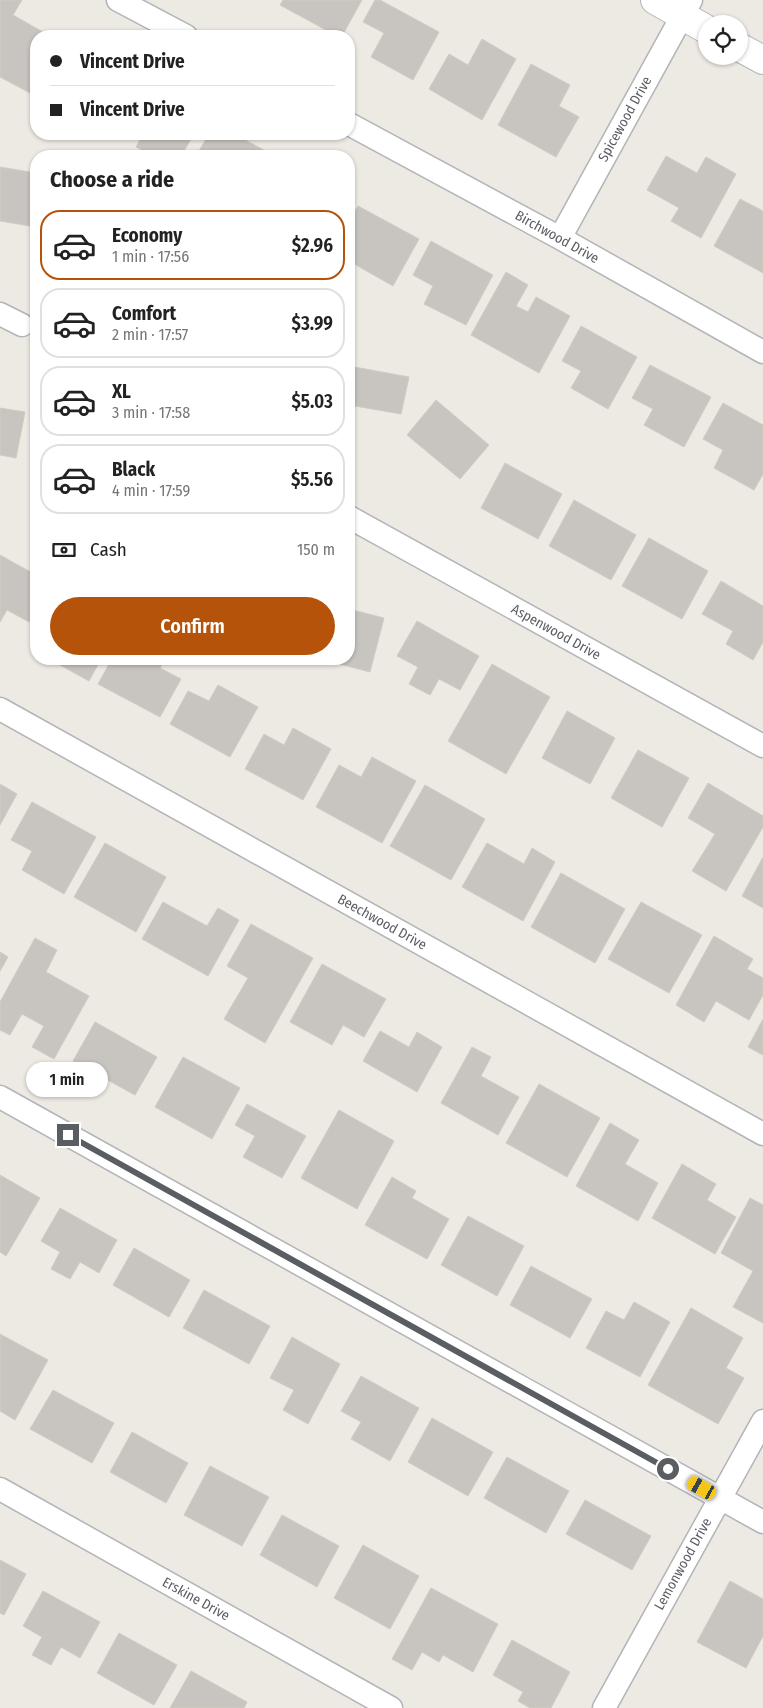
<!DOCTYPE html>
<html lang="en">
<head>
<meta charset="utf-8">
<style>
	body { margin:0; font-family:"Fira Sans Condensed",sans-serif; background:#f6f6f6; color:#222; height:100vh; display:flex; flex-direction:column; font-size:19px; white-space:nowrap }
	* { box-sizing:border-box; margin:0 }
	p { font-size:16px; color:#767676 }
	.icon { flex:none; width:28px; height:28px; fill:none; stroke:currentColor; stroke-width:2; stroke-linecap:round; stroke-linejoin:round }
	.map { position:relative; flex:1; overflow:hidden }
	.sheet { position:absolute; left:30px; top:150px; width:325px; height:515px; display:flex; flex-direction:column; background:#fff; border-radius:20px; box-shadow:0 1px 4px #0004 }
	.sheet>* { flex:none }
	.top-card { position:absolute; left:30px; top:30px; width:325px; height:110px; border-radius:20px; box-shadow:0 1px 4px #0004; display:grid; align-content:center; height:110px; padding:0 20px; background:#fff }
	.tools { position:absolute; left:698px; top:15px; display:grid; gap:10px }
	.tools a { display:grid; place-items:center; width:50px; height:50px; border-radius:50%; background:#fff; box-shadow:0 1px 4px #0004; font-size:25px }
	.end { position:absolute; width:22px; height:22px; margin:-11px; border:6px solid #5a5d62; background:#fff; box-shadow:0 0 0 2px #fff }
	.from { border-radius:50% }
	.bubble { position:absolute; height:35px; border-radius:18px; background:#fff; box-shadow:0 1px 4px #0004; font-size:16px; font-weight:600; line-height:35px; text-align:center }
	.car { position:absolute; width:15px; height:30px; margin:-15px -8px; border-radius:6px; box-shadow:0 0 4px 1px #0007; background:linear-gradient(#f5c518 24%,#345 0 40%,#f5c518 0 76%,#345 0 86%,#f5c518 0) }
	.top-card b { display:flex; align-items:center; gap:18px; height:48px; font-size:19px }
	.top-card b+b { border-top:1px solid #e0e0e0 }
	.top-card i { width:12px; height:12px; background:#222 }
	ul { padding:0; list-style:none }
	li { display:flex; align-items:center; gap:15px; height:70px; margin:0 10px 8px; padding:0 10px; border:2px solid #e0e0e0; border-radius:20px }
	li div { flex:1 }
	li b { display:block; font-size:19px }
	li em { font-style:normal; font-weight:600 }
	li.current { border-color:#b45309 }
	li>.icon { width:45px; height:45px; stroke-width:1.5 }
	h2 { padding:0 20px; font-size:22px; line-height:60px }
	.pay { display:flex; align-items:center; gap:12px; height:55px; padding:0 20px; font-size:19px }
	.pay p { margin-inline-start:auto }
	.action { display:flex; gap:10px; margin-top:auto; padding:10px 20px }
	.action a { flex:1; height:58px; border-radius:30px; background:#b45309; color:#fff; font-size:20px; font-weight:600; line-height:58px; text-align:center }
	.map>svg:first-child { display:block }
	.building { fill:#c8c4bf; stroke:#d1ccc1 }
	.lines { fill:none; stroke-linecap:round; stroke-linejoin:round }
	.street-casing { stroke:#b2b4b9; stroke-width:25 }
	.secondary-casing { stroke:#b3b6bc; stroke-width:30 }
	.street { stroke:#fff; stroke-width:22 }
	.secondary { stroke:#fff; stroke-width:28 }
	.route { stroke:#5a5d62; stroke-width:6 }
	.labels { text-anchor:middle; dominant-baseline:central; stroke-width:5; stroke-linejoin:round; paint-order:stroke }
	.street-label { font-size:14px; fill:#5a5d62; stroke:#fff }
</style>
</head>
<body>
<div class="map">
<svg width="763" height="1708" viewBox="0 0 763 1708">
	<rect width="100%" height="100%" fill="#eceae2"/>
	<!-- building -->
	<path class="building" d="M0,0H22L13,15L50,36H36V81L30,93L0,77Z
		M283,0H362L342,36H337L280,5Z
		M375,0H380L439,32L413,80L371,57L384,33L363,22Z
		M482,39L516,59L482,120L429,89L449,54L468,65Z
		M531,64L570,85L559,106L579,117L556,157L498,125Z
		M143,134H194L181,156H154L136,147Z
		M209,134H234L275,156H196Z
		M666,156L697,173L706,157L736,174L701,238L671,221L679,208L647,190Z
		M0,167L36,173V227L0,221Z
		M740,199L763,211V273L714,246Z
		M358,206L419,239L393,286L349,261V223Z
		M431,241L493,275L466,325L424,304L433,286L413,275Z
		M506,272L528,285L516,306L528,312L536,297L570,316L539,373L471,335Z
		M581,326L637,357L608,409L571,388L581,371L562,361Z
		M650,365L711,397L684,447L644,425L653,409L632,398Z
		M349,366L409,377L401,414L349,405Z
		M436,400L489,445L460,479L407,435Z
		M723,403L763,425V474L754,490L714,468L723,450L703,439Z
		M0,408L25,412L16,458L0,455Z
		M505,463L562,494L538,539L481,508Z
		M574,500L636,535L611,580L549,546Z
		M649,538L708,571L682,619L622,586Z
		M0,555L36,575V609L29,622L7,610L0,622Z
		M721,581L763,606V642L753,660L726,644L733,631L702,614Z
		M349,609L384,618L370,672L320,659H349Z
		M417,621L479,656L460,690L439,679L430,695L409,684L418,667L397,656Z
		M49,659H101L89,681Z
		M112,659H165L160,668L181,679L160,717L98,684Z
		M492,664L550,697L506,774L448,741Z
		M218,685L258,707L230,757L170,724L188,691L209,701Z
		M567,711L615,738L590,784L542,758Z
		M293,728L331,749L303,800L245,769L264,734L284,745Z
		M638,750L689,778L662,827L611,798Z
		M372,757L416,781L382,843L316,807L339,765L361,777Z
		M708,783L763,816V827L726,891L692,871L715,834L688,818Z
		M0,784L17,794L0,825Z
		M425,785L485,819L451,880L390,846Z
		M32,802L96,837L64,894L22,870L32,851L11,840Z
		M105,843L166,877L136,932L74,897Z
		M487,843L524,864L532,848L555,862L523,921L462,887Z
		M763,857V908L742,896Z
		M561,873L625,909L595,963L531,927Z
		M163,902L207,926L218,908L239,920L208,976L142,939Z
		M641,902L702,935L669,993L608,959Z
		M251,924L313,958L265,1043L224,1019L248,978L227,966Z
		M714,936L753,959L747,969L763,978V995L749,1020L716,1001L704,1022L676,1005Z
		M35,938L57,950L46,972L89,996L54,1059L32,1047L44,1026L22,1014L10,1035L0,1030V1002Z
		M0,952L8,957L0,971Z
		M322,964L386,999L364,1037L343,1025L332,1045L290,1022Z
		M763,1019V1055L748,1047Z
		M95,1022L157,1057L135,1095L73,1061Z
		M380,1031L409,1047L417,1032L442,1047L417,1092L363,1061Z
		M472,1047L491,1057L481,1076L519,1097L498,1135L441,1103Z
		M183,1057L240,1088L212,1139L155,1107Z
		M539,1084L600,1118L567,1177L506,1143Z
		M247,1104L306,1136L282,1178L243,1157L255,1136L235,1125Z
		M339,1110L394,1141L357,1209L301,1178Z
		M610,1123L639,1140L625,1164L658,1183L638,1221L576,1186Z
		M682,1164L716,1184L707,1200L736,1217L715,1254L652,1218Z
		M0,1175L40,1198L6,1256L0,1252Z
		M392,1177L416,1191L412,1198L449,1219L427,1259L365,1225Z
		M750,1198L763,1205V1323L733,1307L753,1271L721,1253Z
		M60,1208L117,1240L99,1273L80,1262L70,1279L51,1269L60,1252L41,1241Z
		M468,1216L524,1246L497,1296L441,1265Z
		M134,1248L190,1280L169,1317L113,1285Z
		M531,1266L592,1299L570,1338L510,1305Z
		M204,1290L270,1326L249,1364L183,1328Z
		M634,1302L670,1322L640,1377L586,1348L606,1311L624,1320Z
		M691,1308L743,1338L726,1368L744,1378L718,1424L648,1385Z
		M0,1334L48,1360L15,1420L0,1411Z
		M292,1337L340,1364L308,1424L283,1410L294,1390L270,1378Z
		M361,1376L419,1408L390,1461L351,1439L361,1422L341,1411Z
		M53,1390L114,1423L92,1463L30,1429Z
		M432,1418L493,1452L468,1496L408,1462Z
		M132,1432L188,1463L166,1503L110,1472Z
		M507,1457L569,1491L546,1533L484,1498Z
		M210,1466L269,1497L242,1546L184,1515Z
		M585,1500L651,1536L632,1570L566,1534Z
		M282,1515L339,1546L317,1587L260,1555Z
		M363,1545L419,1576L390,1629L334,1598Z
		M0,1560L26,1574L4,1615L0,1613Z
		M730,1581L763,1599V1636L746,1668L697,1642Z
		M431,1588L498,1624L473,1672L443,1655L439,1662L422,1652L412,1670L392,1659Z
		M43,1591L100,1622L80,1658L61,1647L51,1665L32,1655L42,1637L23,1626Z
		M119,1633L177,1665L154,1705L97,1673Z
		M512,1640L570,1672L551,1708H530L518,1701L523,1692L493,1675Z
		M191,1671L247,1702L244,1708H170Z"/>
	<g class="lines">
		<defs>
			<path id="street" d="M118,0L186,36
				M349,124L560,238L763,352
				M560,238L691,0
				M0,314L22,325
				M349,517L763,746
				M0,709L763,1134
				M0,1097L763,1522
				M0,1489L391,1708
				M604,1708L763,1421"/>
			<path id="secondary" d="M655,0L706,29
				M739,47L763,60"/>
		</defs>
		<!-- street casing -->
		<use href="#street" class="street-casing"/>
		<!-- secondary casing -->
		<use href="#secondary" class="secondary-casing"/>
		<!-- street -->
		<use href="#street" class="street"/>
		<!-- secondary -->
		<use href="#secondary" class="secondary"/>
	</g>
	<g class="lines">
		<!-- route -->
		<path class="route" d="M68,1135L668,1469"/>
	</g>
	<g class="labels">
		<!-- street labels -->
		<g class="street-label">
			<text transform="translate(625 119) rotate(-61)">Spicewood Drive</text>
			<text transform="translate(557 237) rotate(29)">Birchwood Drive</text>
			<text transform="translate(556 632) rotate(29)">Aspenwood Drive</text>
			<text transform="translate(382 922) rotate(29)">Beechwood Drive</text>
			<text transform="translate(683 1564) rotate(-61)">Lemonwood Drive</text>
			<text transform="translate(196 1599) rotate(29)">Erskine Drive</text>
		</g>
	</g>
</svg>
<div class="tools">
<a><svg class="icon" aria-label="locate" viewBox="0 0 24 24"><circle cx="12" cy="12" r="6"/><path d="M12 2v4M12 18v4M2 12h4M18 12h4"/></svg></a>
</div>
<i class="end from" style="left:668px;top:1469px"></i>
<i class="end" style="left:68px;top:1135px"></i>
<div class="bubble" style="left:26px;top:1062px;width:82px">1 min</div>
<i class="car" style="left:702px;top:1488px;rotate:299deg"></i>
<div class="top-card">
<b><i class="from"></i>Vincent Drive</b>
<b><i></i>Vincent Drive</b>
</div>
<section class="sheet">
<h2>Choose a ride</h2>
<ul>
<li class="current"><svg class="icon" aria-label="car" viewBox="0 0 24 24"><path d="M5 17H2v-5l4-1 3-4h7l3 4 3 1v5h-3M9 17h6M6 11h13"/><circle cx="7" cy="17" r="2"/><circle cx="17" cy="17" r="2"/></svg><div><b>Economy</b><p>1 min · 17:56</p></div><em>$2.96</em></li>
<li><svg class="icon" aria-label="car" viewBox="0 0 24 24"><path d="M5 17H2v-5l4-1 3-4h7l3 4 3 1v5h-3M9 17h6M6 11h13"/><circle cx="7" cy="17" r="2"/><circle cx="17" cy="17" r="2"/></svg><div><b>Comfort</b><p>2 min · 17:57</p></div><em>$3.99</em></li>
<li><svg class="icon" aria-label="car" viewBox="0 0 24 24"><path d="M5 17H2v-5l4-1 3-4h7l3 4 3 1v5h-3M9 17h6M6 11h13"/><circle cx="7" cy="17" r="2"/><circle cx="17" cy="17" r="2"/></svg><div><b>XL</b><p>3 min · 17:58</p></div><em>$5.03</em></li>
<li><svg class="icon" aria-label="car" viewBox="0 0 24 24"><path d="M5 17H2v-5l4-1 3-4h7l3 4 3 1v5h-3M9 17h6M6 11h13"/><circle cx="7" cy="17" r="2"/><circle cx="17" cy="17" r="2"/></svg><div><b>Black</b><p>4 min · 17:59</p></div><em>$5.56</em></li>
</ul>
<div class="pay"><svg class="icon" aria-label="cash" viewBox="0 0 24 24"><path d="M3 7h18v10H3z"/><circle cx="12" cy="12" r="2"/></svg>Cash<p>150 m</p></div>
<div class="action"><a>Confirm</a></div>
</section>
</div>
</body>
</html>
